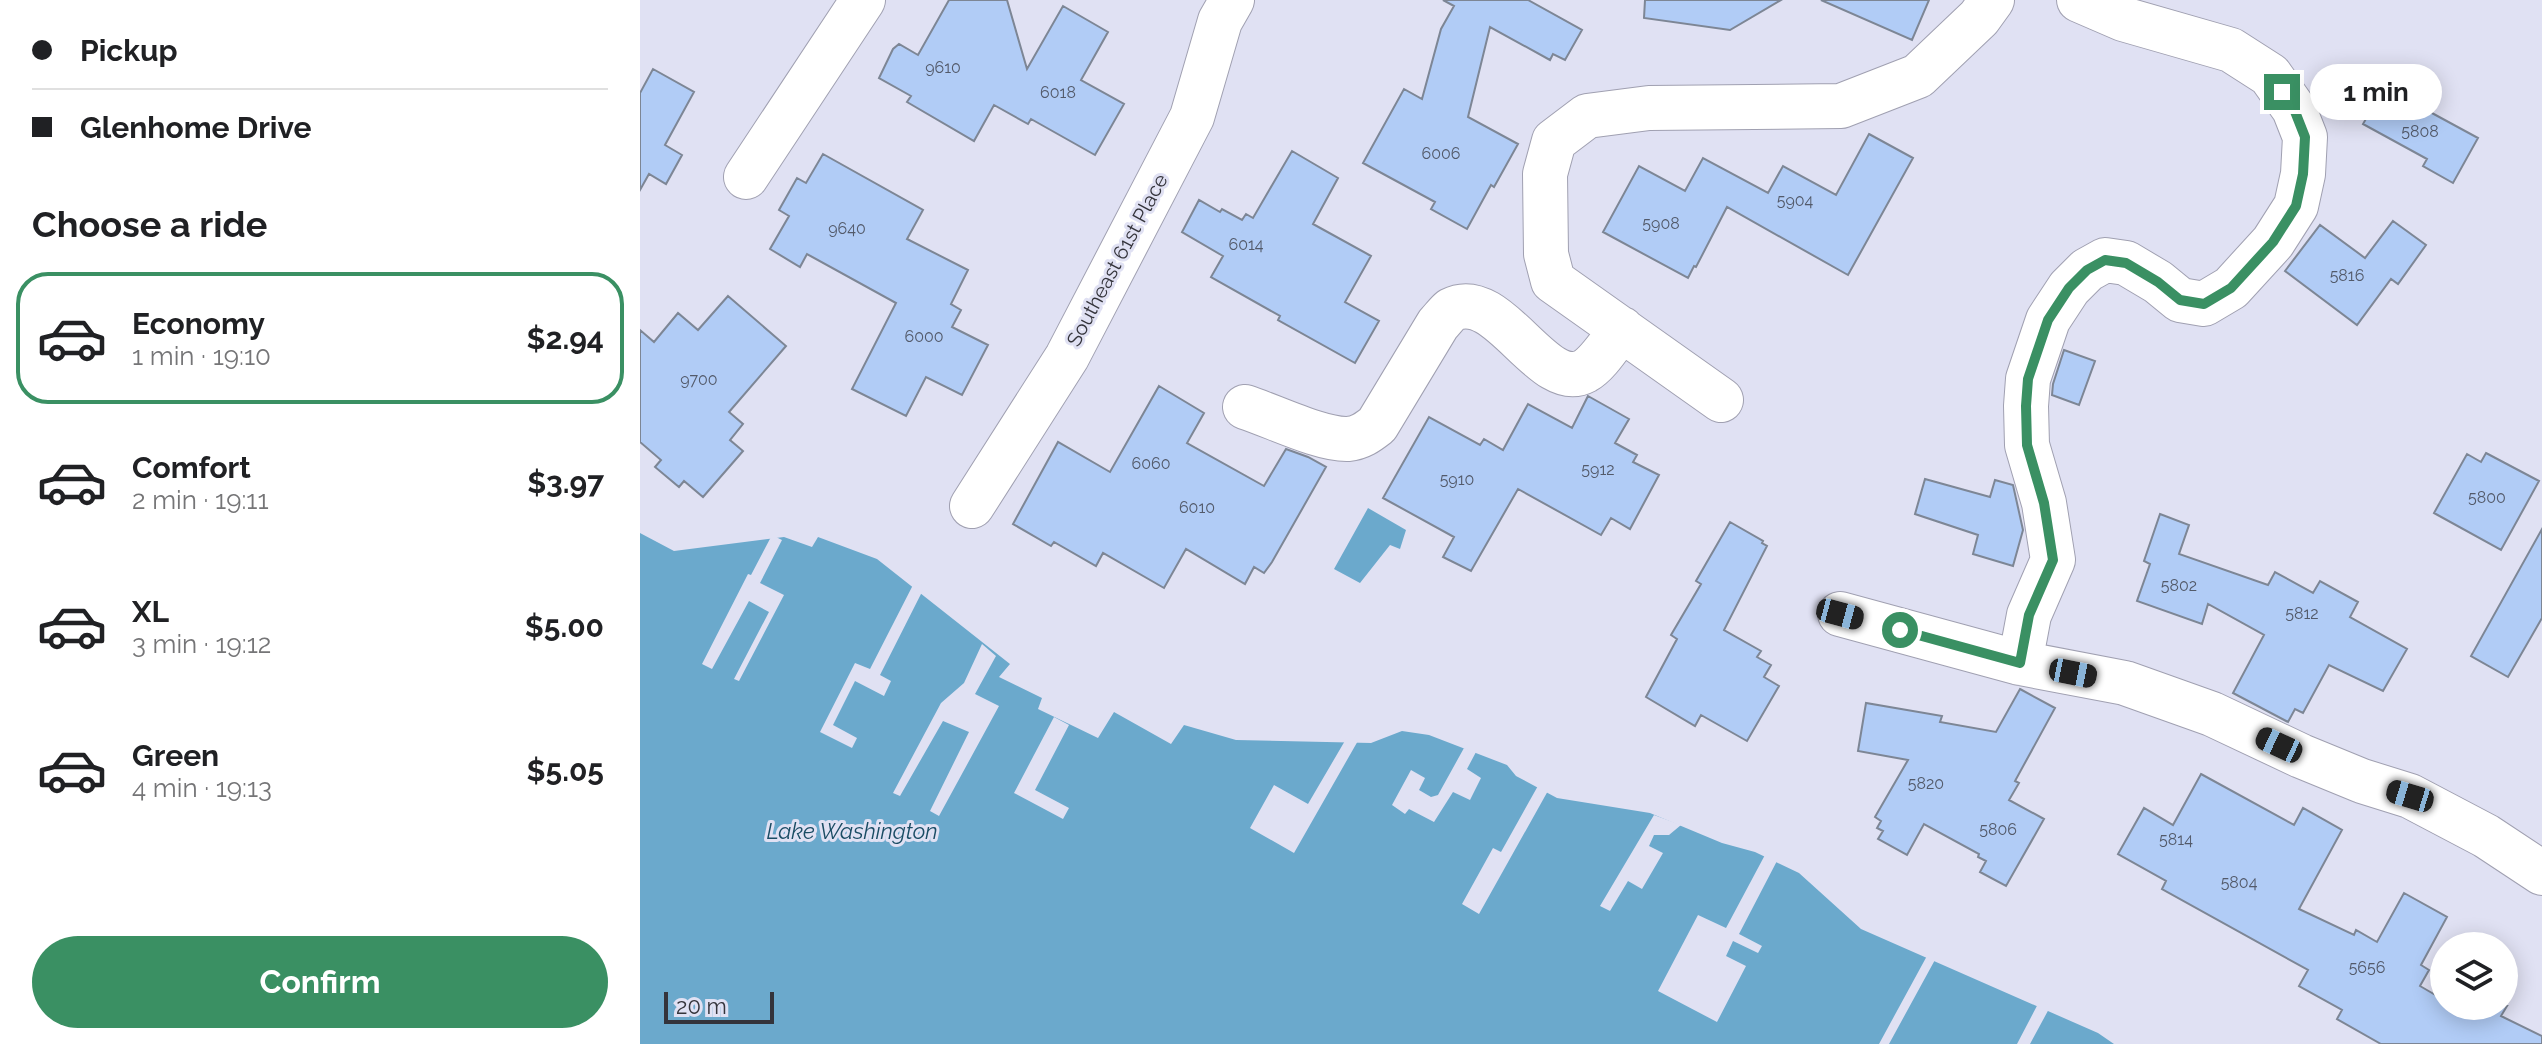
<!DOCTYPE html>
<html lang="en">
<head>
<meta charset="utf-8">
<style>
	body { margin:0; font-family:Raleway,sans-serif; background:#f6f6f6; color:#202124; height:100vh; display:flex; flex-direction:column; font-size:30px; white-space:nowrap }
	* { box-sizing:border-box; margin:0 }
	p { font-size:26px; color:#757577 }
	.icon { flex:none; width:44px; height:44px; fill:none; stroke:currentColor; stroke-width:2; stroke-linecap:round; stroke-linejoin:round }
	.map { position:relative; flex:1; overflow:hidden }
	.details { display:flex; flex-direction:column; background:#fff; width:640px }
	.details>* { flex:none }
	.top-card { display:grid; align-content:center; height:176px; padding:0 32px; background:#fff }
	.controls { position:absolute; left:1790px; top:932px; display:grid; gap:16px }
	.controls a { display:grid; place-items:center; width:88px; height:88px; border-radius:50%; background:#fff; box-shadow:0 4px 20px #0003; font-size:40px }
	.scale { position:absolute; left:24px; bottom:20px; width:110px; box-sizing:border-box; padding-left:8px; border:4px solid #34343b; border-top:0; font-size:22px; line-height:28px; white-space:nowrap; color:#34343b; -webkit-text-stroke:6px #e0e1f3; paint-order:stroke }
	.end { position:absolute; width:36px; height:36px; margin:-18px; border:10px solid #3a9063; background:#fff; box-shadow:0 0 0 4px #fff }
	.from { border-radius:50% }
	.bubble { position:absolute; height:56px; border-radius:28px; background:#fff; box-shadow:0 4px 20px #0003; font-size:26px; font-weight:700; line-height:56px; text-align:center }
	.car { position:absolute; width:24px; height:48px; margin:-24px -12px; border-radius:10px; box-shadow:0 0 6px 2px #0007; background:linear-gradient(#222 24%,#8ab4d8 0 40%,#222 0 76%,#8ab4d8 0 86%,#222 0) }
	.top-card b { display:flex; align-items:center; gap:28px; height:76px; font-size:30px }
	.top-card b+b { border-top:2px solid #e0e0e0 }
	.top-card i { width:20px; height:20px; background:#202124 }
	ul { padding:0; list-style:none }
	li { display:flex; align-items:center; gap:24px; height:132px; margin:0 16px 12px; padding:0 16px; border:4px solid transparent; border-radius:32px }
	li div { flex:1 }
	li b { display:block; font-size:30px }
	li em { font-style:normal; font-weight:700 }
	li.current { border-color:#3a9063 }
	li>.icon { width:72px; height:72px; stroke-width:1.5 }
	h2 { padding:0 32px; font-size:36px; line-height:96px }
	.primary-button { display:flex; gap:16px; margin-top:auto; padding:16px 32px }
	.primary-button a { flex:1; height:92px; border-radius:48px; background:#3a9063; color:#fff; font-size:32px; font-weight:700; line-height:92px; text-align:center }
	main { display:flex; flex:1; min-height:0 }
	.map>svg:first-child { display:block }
	.water { fill:#6ba9cc }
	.pier { fill:#e0e1f3 }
	.building { fill:#b1ccf6; stroke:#7d8695; stroke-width:2 }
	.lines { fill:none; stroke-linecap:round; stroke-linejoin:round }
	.minor-casing { stroke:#a0a0b1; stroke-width:46 }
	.minor { stroke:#fff; stroke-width:44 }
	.route { stroke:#3a9063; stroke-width:10 }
	.labels { text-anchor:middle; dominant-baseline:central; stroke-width:6; stroke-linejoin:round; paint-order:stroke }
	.number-label { font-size:16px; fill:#535a6a }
	.street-label { font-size:20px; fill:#34343b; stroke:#e0e1f3 }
	.water-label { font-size:22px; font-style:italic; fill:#1a4c64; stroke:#e0e1f3 }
</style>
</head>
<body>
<main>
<section class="details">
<div class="top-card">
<b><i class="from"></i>Pickup</b>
<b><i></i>Glenhome Drive</b>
</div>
<h2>Choose a ride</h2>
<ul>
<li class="current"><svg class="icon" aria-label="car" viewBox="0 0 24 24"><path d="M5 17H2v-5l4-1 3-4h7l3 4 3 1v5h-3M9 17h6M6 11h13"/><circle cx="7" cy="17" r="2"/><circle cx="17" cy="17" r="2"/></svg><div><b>Economy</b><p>1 min · 19:10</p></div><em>$2.94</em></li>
<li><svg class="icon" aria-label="car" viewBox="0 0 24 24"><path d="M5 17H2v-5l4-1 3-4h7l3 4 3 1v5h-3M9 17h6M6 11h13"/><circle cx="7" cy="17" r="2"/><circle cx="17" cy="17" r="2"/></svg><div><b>Comfort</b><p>2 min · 19:11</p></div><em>$3.97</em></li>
<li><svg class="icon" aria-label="car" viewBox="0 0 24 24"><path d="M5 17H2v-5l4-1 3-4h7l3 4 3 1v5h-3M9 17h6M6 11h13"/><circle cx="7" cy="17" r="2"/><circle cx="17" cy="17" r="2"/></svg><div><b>XL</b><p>3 min · 19:12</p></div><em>$5.00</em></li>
<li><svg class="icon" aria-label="car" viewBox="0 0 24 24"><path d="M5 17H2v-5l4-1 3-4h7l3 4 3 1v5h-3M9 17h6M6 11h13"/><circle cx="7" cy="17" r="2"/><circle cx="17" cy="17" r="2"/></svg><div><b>Green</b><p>4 min · 19:13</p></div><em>$5.05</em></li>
</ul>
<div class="primary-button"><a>Confirm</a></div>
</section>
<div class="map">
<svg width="1902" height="1044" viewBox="0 0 1902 1044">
	<rect width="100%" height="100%" fill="#e0e1f3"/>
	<!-- water -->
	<path class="water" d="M728,508L766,530L760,549L750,545L720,583L694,569Z
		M0,533L34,551L144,537L172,547L178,537L237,559L370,664L359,677L402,698L398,709L458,738L474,712L531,744L544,725L596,740L731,743L762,731L789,735L867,765L876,776L917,798L1010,813L1082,843L1115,852L1159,873L1221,929L1458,1033L1474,1044H0Z"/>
	<!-- pier -->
	<path class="pier" d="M132,535L142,540L120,583L144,595L99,681L94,679L129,612L109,601L72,669L62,664L108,574L111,575Z
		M274,583L283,590L240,675L251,681L244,696L215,681L193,725L217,738L212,748L180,732L215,663L230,669Z
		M342,644L356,656L335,694L359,706L299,816L290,811L329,732L303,721L260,796L253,793L301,703L324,683Z
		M414,717L429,725L395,790L429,808L423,819L374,793Z
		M706,739H719L654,853L610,828L634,785L668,804Z
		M824,748L836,752L827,769L841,778L830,800L813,792L794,822L769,809L765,814L752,805L771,770L785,778L779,790L791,797L798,795Z
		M899,784L909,789L839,914L822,904L853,848L861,852Z
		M1014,815L1041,825L1029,835H1014L1009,846L1023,853L1002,889L988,881L970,911L960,906Z
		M1126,853L1138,859L1099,934L1122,946L1118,953L1093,941L1086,956L1106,966L1077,1022L1018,991L1058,915L1086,928Z
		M1288,954L1296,958L1249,1044H1239Z
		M1399,1002L1410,1007L1390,1044H1377Z"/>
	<!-- building -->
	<path class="building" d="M309,0H367L387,69L423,6L468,32L441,80L484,104L455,155L391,119L388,124L354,105L334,141L267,102L271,96L239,78L253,49L259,44L278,55Z
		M803,0H888L942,30L925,60L913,54L910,60L850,27L828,117L878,144L854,187L851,185L827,229L791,209L795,202L723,163L764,89L782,99L801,29L814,6Z
		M1005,0H1141L1090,30L1004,18Z
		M1181,0H1289L1272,40Z
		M13,69L54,92L25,145L42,155L26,184L9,174L0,190V93Z
		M1744,87L1838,138L1813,183L1783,166L1787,159L1723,124Z
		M1229,134L1273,158L1208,275L1087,207L1056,267L1054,266L1048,278L963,232L999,166L1045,191L1063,158L1128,193L1143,166L1196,195Z
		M652,151L698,178L673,224L731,256L705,302L739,321L715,363L638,320L640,316L571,277L583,256L542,232L559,200L580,212L582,209L602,220L606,214L613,218Z
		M183,154L283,210L267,239L328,270L311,304L321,310L312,327L348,345L322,395L286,377L266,416L212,389L256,303L167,254L160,267L130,249L149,216L139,210L157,178L166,183Z
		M1753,221L1786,245L1758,284L1751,279L1717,325L1645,271L1680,225L1725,258Z
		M88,296L146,346L89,412L103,424L90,440L103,451L63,497L44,481L39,487L15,467L21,460L0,442V330L14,342L38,313L58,330Z
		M1424,350L1455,361L1439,405L1412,395L1413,384Z
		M519,386L564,413L547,443L624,486L646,449L668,457L686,467L632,562L624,573L614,567L605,584L546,549L524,588L463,553L456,566L414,542L411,546L373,524L418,442L470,472Z
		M948,396L989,419L975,443L997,455L993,462L1019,475L990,529L971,518L961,535L878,489L831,571L803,557L814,537L743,498L789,417L840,445L844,439L863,450L888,404L932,428Z
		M1846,453L1899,481L1861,550L1794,513L1827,454L1841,462Z
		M1285,479L1350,497L1355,480L1373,485L1383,530L1373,566L1333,554L1338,535L1275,514Z
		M1520,514L1549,525L1539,554L1628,585L1635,572L1673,593L1680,581L1718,602L1710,617L1767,649L1743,691L1689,665L1663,713L1655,709L1648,722L1593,693L1624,635L1568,604L1562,624L1497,601L1510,564L1504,561Z
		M1090,522L1123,541L1122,543L1127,546L1084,630L1121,651L1117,657L1131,665L1124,677L1139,686L1107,741L1061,715L1055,726L1006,697L1037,639L1031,635L1061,584L1056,581Z
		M1902,529V618L1868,677L1831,656Z
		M1380,689L1415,708L1375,781L1379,783L1369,800L1404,819L1366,886L1340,872L1346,861L1338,857L1339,854L1284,824L1267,855L1238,839L1243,831L1237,828L1241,821L1235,817L1268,760L1218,751L1226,703L1302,716L1300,722L1356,732Z
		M1561,774L1654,825L1663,808L1702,830L1659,909L1714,935L1716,930L1737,942L1764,893L1807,917L1781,965L1789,970L1780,986L1804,1000V1006H1867L1861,1016L1902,1036V1044H1741L1697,1019L1702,1010L1659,986L1668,970L1522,889L1526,881L1478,854L1504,808L1533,825Z"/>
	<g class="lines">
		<defs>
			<path id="minor" d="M1439,0L1483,19L1591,50L1630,75L1654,109L1665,137L1663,174L1656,206L1633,242L1591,288L1564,304L1540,300L1518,282L1486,263L1465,260L1447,270L1429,288L1408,320L1388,379L1386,406L1387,445L1404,503L1413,560L1389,615L1380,663L1485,683L1572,714L1661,756L1722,781L1770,796L1846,836L1902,873
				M106,177L223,0
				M1081,400L913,281L906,254L905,174L914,141L947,116L1009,108L1201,106L1278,76L1339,18L1352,0
				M605,407C633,416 681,440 708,439C720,438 728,432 737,425L798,324C802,320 807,313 811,310C859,285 902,394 945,371C959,363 971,342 982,329
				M332,506L427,357L552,117L580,21L592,0
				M1200,614L1380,663"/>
		</defs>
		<!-- minor casing -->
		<use href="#minor" class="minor-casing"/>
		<!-- minor -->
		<use href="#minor" class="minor"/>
	</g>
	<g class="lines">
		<!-- route -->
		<path class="route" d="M1260,630L1380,663L1389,615L1413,560L1404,503L1387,445L1386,406L1388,379L1408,320L1429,288L1447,270L1465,260L1486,263L1518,282L1540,300L1564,304L1591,288L1633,242L1656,206L1663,174L1665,137L1654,109L1642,92"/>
	</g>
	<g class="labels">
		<!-- number labels -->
		<g class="number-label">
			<text x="303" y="67">9610</text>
			<text x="418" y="92">6018</text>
			<text x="1780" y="131">5808</text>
			<text x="801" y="153">6006</text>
			<text x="1155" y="200">5904</text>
			<text x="1021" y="223">5908</text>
			<text x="207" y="228">9640</text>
			<text x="606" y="244">6014</text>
			<text x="1707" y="275">5816</text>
			<text x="284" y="336">6000</text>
			<text x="59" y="379">9700</text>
			<text x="511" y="463">6060</text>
			<text x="958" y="469">5912</text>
			<text x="817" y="479">5910</text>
			<text x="1847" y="497">5800</text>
			<text x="557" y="507">6010</text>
			<text x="1539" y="585">5802</text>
			<text x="1662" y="613">5812</text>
			<text x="1286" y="783">5820</text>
			<text x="1358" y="829">5806</text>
			<text x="1536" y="839">5814</text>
			<text x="1599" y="882">5804</text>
			<text x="1727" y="967">5656</text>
		</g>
		<!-- street labels -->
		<g class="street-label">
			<text transform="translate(477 260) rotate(-62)">Southeast 61st Place</text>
		</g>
		<!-- water labels -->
		<g class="water-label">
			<text x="212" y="831">Lake Washington</text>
		</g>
	</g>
</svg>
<div class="controls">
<a><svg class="icon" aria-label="layers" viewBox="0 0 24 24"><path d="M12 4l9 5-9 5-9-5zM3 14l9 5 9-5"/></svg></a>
</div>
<div class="scale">20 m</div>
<i class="end from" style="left:1260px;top:630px"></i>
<i class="end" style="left:1642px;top:92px"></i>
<div class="bubble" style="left:1670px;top:64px;width:132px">1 min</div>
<i class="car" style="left:1200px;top:614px;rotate:105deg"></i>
<i class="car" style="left:1433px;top:673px;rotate:101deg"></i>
<i class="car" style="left:1639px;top:745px;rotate:295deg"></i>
<i class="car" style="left:1770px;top:796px;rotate:287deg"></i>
</div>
</main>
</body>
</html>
